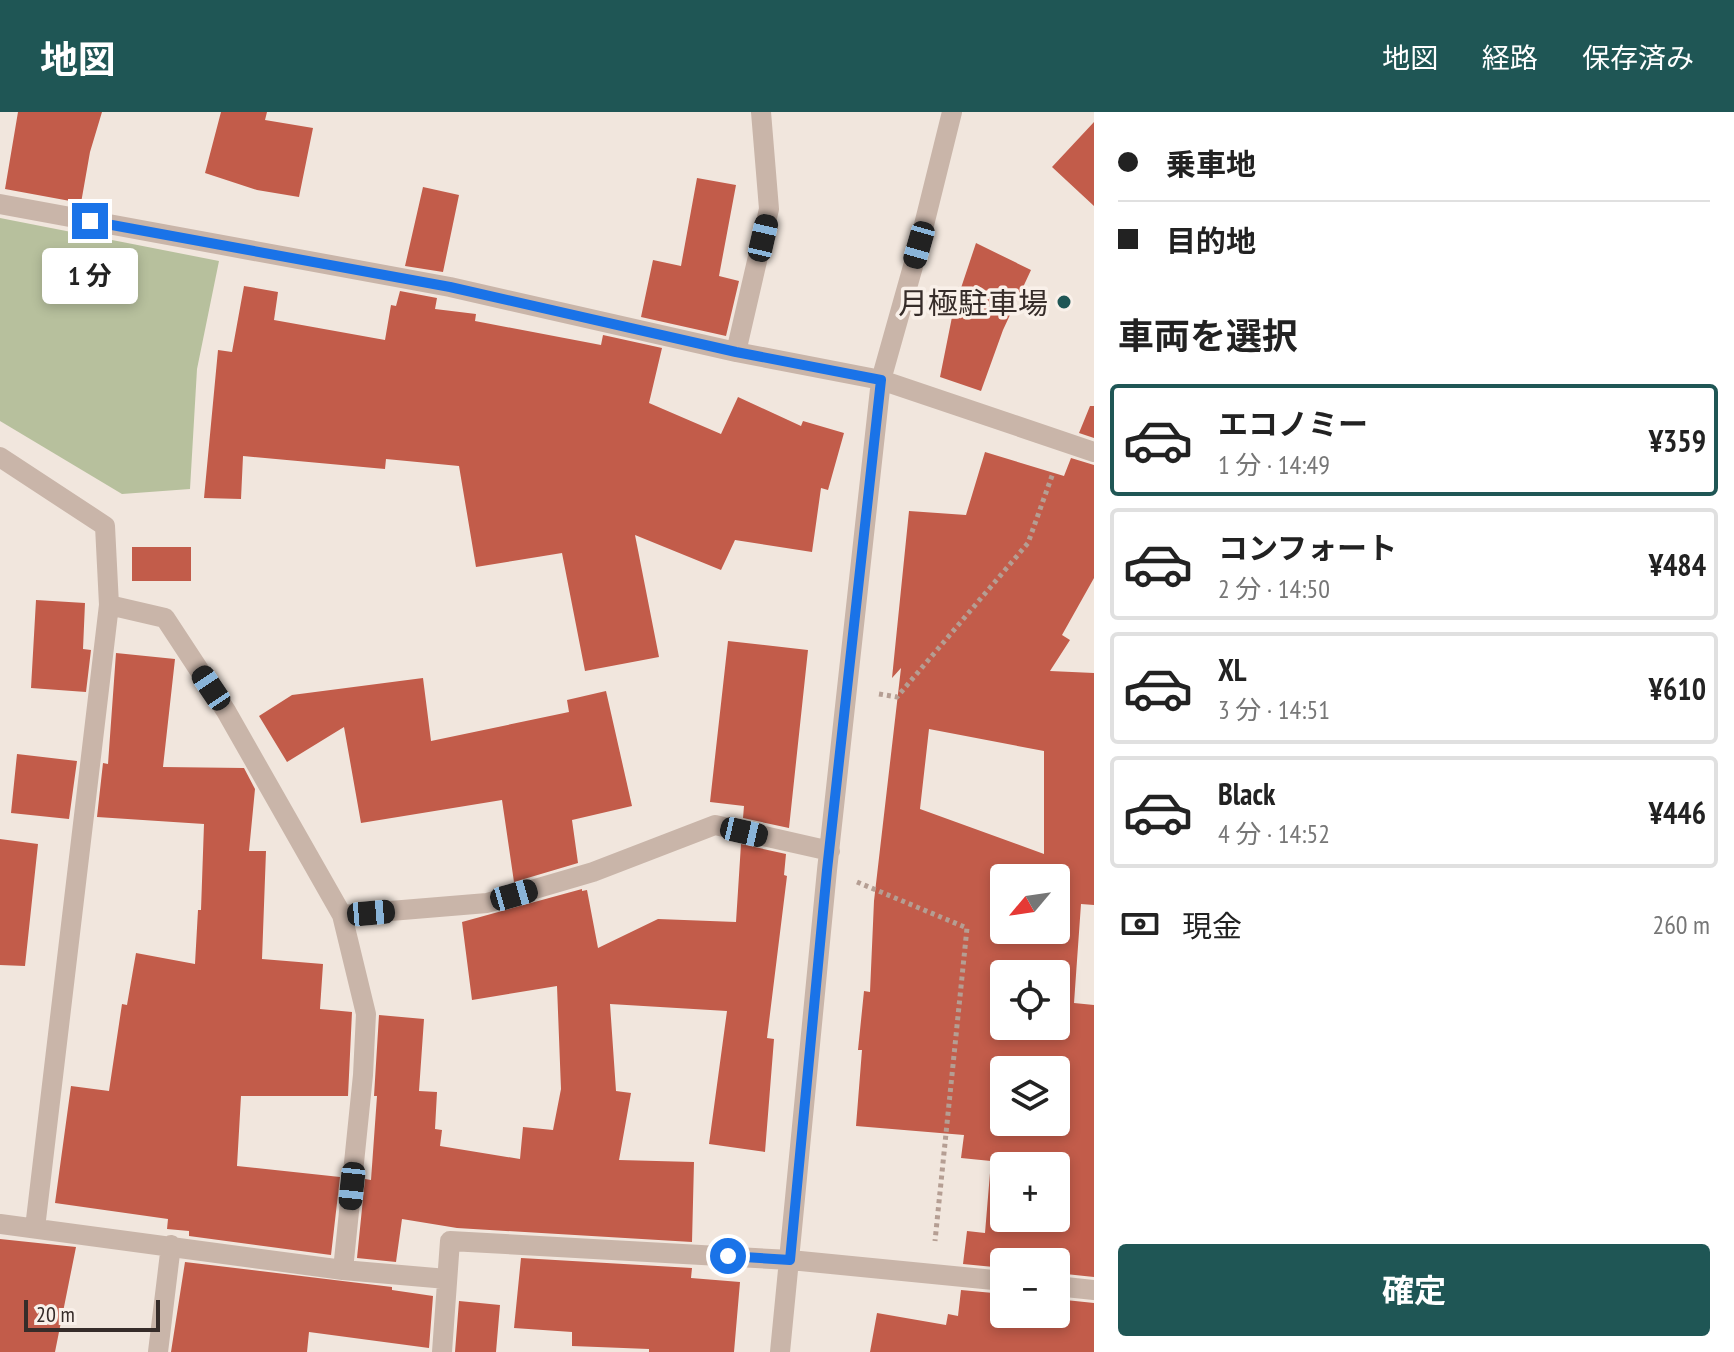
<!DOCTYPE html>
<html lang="ja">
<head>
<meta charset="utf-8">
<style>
	body { margin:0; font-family:"PT Sans Narrow","Noto Sans JP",sans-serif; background:#f2f2f2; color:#222; height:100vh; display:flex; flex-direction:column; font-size:30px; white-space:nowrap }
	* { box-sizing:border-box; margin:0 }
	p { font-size:26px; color:#767676 }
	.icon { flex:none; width:44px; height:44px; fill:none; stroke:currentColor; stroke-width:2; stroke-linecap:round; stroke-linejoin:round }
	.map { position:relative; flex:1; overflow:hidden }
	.panel { display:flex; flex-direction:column; background:#fff; width:640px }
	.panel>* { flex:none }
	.banner { display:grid; align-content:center; height:176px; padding:0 24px; background:#fff }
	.needle { width:52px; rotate:241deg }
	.fabs { position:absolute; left:990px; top:752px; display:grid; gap:16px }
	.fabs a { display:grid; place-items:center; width:80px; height:80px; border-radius:8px; background:#fff; box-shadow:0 4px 12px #0003; font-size:40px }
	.scale { position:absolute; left:24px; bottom:20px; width:136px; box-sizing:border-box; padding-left:8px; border:4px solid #362c29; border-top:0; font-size:22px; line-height:28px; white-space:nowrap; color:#362c29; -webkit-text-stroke:6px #f9f0e9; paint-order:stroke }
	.end { position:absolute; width:36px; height:36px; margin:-18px; border:10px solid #1a73e8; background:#fff; box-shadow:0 0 0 4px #fff }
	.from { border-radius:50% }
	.bubble { position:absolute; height:56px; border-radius:8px; background:#fff; box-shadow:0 4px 12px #0003; font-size:26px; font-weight:700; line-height:56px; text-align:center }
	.car { position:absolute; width:24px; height:48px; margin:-24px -12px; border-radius:10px; box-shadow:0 0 6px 2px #0007; background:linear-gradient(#222 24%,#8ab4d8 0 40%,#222 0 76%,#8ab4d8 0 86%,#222 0) }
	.banner b { display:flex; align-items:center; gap:28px; height:76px; font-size:30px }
	.banner b+b { border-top:2px solid #e0e0e0 }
	.banner i { width:20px; height:20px; background:#222 }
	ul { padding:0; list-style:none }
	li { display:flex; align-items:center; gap:24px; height:112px; margin:0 16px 12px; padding:0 8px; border:4px solid #e0e0e0; border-radius:8px }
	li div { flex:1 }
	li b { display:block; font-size:30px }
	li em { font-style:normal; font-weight:700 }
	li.current { border-color:#1f5655 }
	li>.icon { width:72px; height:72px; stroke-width:1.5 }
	h2 { padding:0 24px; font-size:36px; line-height:96px }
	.pay { display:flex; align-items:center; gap:20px; height:88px; padding:0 24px; font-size:30px }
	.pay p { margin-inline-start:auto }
	.cta { display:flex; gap:16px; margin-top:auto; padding:16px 24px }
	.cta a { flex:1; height:92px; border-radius:8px; background:#1f5655; color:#fff; font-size:32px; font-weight:700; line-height:92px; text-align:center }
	header { display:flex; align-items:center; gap:48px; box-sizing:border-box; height:112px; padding:0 40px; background:#1f5655; color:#fff }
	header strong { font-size:38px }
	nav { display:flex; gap:44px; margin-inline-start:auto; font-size:28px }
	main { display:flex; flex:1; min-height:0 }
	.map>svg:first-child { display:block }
	.green { fill:#b7c09d }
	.building { fill:#c25c4a; fill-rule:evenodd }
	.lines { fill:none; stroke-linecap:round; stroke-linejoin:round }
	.path { stroke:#b59e93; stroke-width:5; stroke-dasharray:4 4; stroke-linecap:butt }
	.minor { stroke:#c9b5a9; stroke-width:20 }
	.route { stroke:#1a73e8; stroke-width:10 }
	.poi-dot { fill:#1f5655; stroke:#f9f0e9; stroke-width:3 }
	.labels { text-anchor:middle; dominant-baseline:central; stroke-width:7; stroke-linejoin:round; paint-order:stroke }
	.poi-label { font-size:30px; fill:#362c29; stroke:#f9f0e9; text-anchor:end }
</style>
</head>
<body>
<header>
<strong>地図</strong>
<nav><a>地図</a><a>経路</a><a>保存済み</a></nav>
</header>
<main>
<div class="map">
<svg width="1094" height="1240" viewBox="0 0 1094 1240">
	<rect width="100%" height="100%" fill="#f1e6dd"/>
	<!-- green -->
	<path class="green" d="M0,106L219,149L197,257L190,377L122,382L0,309Z"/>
	<!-- building -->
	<path class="building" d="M18,0H102L90,40L81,91L5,77Z
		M221,0H267L265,8L313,16L299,85L257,78L205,61Z
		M1094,10V94L1052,55Z
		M697,66L736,73L719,164L739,169L726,224L641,205L653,148L681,154Z
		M423,75L459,83L443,160L405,154Z
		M976,131L1031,158L1003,218L981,279L940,265L953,200Z
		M244,174L278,180L274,208L385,228L391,193L396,194L400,179L437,186L435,197L476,202L475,209L601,233L603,223L662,236L649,291L721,322L738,285L801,314L803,309L844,321L828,378L821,376L812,440L735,428L721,458L635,423L659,545L585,559L562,441L476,455L459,354L386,347L385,357L243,344L241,387L204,386L218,238L232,240Z
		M1090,294H1094V326L1079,321Z
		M985,340L1064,364L1071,346L1094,353V466L1062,523L1070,528L1050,559L1094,561V793L1081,792L1074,891L1094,893V1165L1056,1161V1150H1004V1156L963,1152L967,1119L985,1121L991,1049L961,1046L964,1023L856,1014L862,938H858L864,879L870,880L874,789L901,556L892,566L909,399L966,403ZM929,617L1044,639V742L920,697ZM1004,766H1056V818H1004ZM1004,862H1056V914H1004ZM1004,958H1056V1010H1004ZM1004,1054H1056V1106H1004Z
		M132,435H191V469H132Z
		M36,488L85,491L83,537L91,538L86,580L31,576Z
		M728,529L808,538L789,716L743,706L744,694L710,690Z
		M116,541L175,547L163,655L244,656L255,677L249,739H266L262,847L323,852L320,897L352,900L348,984H241L237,1054L340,1065L331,1143L189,1124V1119L167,1117L168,1107L55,1091L71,974L109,979L122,892L127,893L136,841L195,852L198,798H201L204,712L97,705L103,651L108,652Z
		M423,566L431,629L569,600L567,588L606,579L632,694L572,708L578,751L514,770L502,688L361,711L344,615L287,650L259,604L292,583Z
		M17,642L77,649L69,707L11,701Z
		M0,727L38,732L25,854L0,853Z
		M741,732L786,742L784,763L787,764L767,926L774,927L765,1040L709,1032L727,899L610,892L616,979L631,981L619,1048L694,1050L692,1130L457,1116L402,1107L396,1150L357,1146L365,1067L371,1068L377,984H374L379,903L424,907L419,979L437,980L435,1017L442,1018L440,1034L520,1047L523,1015L553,1018L561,977L557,874L472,888L462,810L582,777V779L587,778L598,836L658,807L736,810Z
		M0,1127L76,1135L55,1240H0Z
		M521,1146L692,1156L691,1166L740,1170L734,1240H649V1237L572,1234V1220L514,1216Z
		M185,1150L392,1175V1178L433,1184L429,1236L309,1220L307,1240H171Z
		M961,1178L1004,1182V1202H1056V1187L1094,1191V1240H870L877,1201L946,1213L948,1202L958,1204Z
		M459,1189L500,1193L496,1240H455Z"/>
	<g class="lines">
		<!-- path -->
		<path class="path" d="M879,582L897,585L1028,431L1053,361
			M857,770L967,816L935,1129"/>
		<!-- minor -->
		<path class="minor" d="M0,92L450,175L736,240L881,268L1094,340
			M736,240L769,97L761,0
			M0,345L105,414L109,493
			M342,803L487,791L593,760L715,713L830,739
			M0,1112L343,1158L447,1167
			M35,1116L109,493L165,506L226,599L342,803L366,902L363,963L343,1158
			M1056,1174L1094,1178
			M158,1240L171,1133
			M442,1240L450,1129L790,1148L1004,1169
			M780,1240L827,758L881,268L919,133L952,0"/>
	</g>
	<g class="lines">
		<!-- route -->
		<path class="route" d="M90,109L450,175L736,240L881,268L827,758L790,1148L728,1144"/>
	</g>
	<!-- markers -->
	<circle class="poi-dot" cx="1064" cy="190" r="8"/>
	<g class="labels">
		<!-- poi labels -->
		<g class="poi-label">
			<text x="1048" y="190">月極駐車場</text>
		</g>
	</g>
</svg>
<div class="fabs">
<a><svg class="needle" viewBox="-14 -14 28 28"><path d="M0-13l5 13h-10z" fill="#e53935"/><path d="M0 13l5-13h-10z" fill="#767676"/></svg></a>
<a><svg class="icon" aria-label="locate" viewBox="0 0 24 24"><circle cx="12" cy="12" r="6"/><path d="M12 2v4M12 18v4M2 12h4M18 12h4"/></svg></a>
<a><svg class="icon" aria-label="layers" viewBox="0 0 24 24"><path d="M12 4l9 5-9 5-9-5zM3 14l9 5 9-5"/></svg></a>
<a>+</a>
<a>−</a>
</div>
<div class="scale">20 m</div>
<i class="end from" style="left:728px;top:1144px"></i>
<i class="end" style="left:90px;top:109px"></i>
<div class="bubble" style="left:42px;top:136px;width:96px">1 分</div>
<i class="car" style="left:763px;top:126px;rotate:13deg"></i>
<i class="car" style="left:919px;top:133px;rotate:196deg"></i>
<i class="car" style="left:211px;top:576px;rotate:326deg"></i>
<i class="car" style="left:744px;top:720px;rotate:103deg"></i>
<i class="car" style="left:514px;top:783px;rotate:74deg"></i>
<i class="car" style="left:371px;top:801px;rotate:85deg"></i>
<i class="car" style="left:352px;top:1074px;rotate:186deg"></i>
</div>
<section class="panel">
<div class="banner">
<b><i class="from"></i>乗車地</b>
<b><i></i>目的地</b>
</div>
<h2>車両を選択</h2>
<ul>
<li class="current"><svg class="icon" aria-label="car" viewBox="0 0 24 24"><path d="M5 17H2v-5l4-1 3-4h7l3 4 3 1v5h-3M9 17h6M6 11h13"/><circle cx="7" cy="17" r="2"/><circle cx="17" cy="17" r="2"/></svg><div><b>エコノミー</b><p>1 分 · 14:49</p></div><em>¥359</em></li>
<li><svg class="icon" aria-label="car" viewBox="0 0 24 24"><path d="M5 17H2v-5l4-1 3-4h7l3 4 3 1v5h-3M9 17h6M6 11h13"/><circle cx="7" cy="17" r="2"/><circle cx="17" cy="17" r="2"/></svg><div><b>コンフォート</b><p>2 分 · 14:50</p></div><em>¥484</em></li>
<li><svg class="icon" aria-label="car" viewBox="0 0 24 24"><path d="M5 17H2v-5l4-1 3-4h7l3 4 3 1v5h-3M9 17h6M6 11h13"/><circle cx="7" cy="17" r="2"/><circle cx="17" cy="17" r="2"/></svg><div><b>XL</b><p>3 分 · 14:51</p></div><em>¥610</em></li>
<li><svg class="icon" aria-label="car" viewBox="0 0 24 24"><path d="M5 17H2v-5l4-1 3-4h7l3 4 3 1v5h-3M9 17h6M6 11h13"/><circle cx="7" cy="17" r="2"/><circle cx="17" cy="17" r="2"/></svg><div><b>Black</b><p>4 分 · 14:52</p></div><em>¥446</em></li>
</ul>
<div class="pay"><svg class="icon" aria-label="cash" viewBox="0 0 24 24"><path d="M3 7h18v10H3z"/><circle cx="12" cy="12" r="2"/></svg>現金<p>260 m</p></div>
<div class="cta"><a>確定</a></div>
</section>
</main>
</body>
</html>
